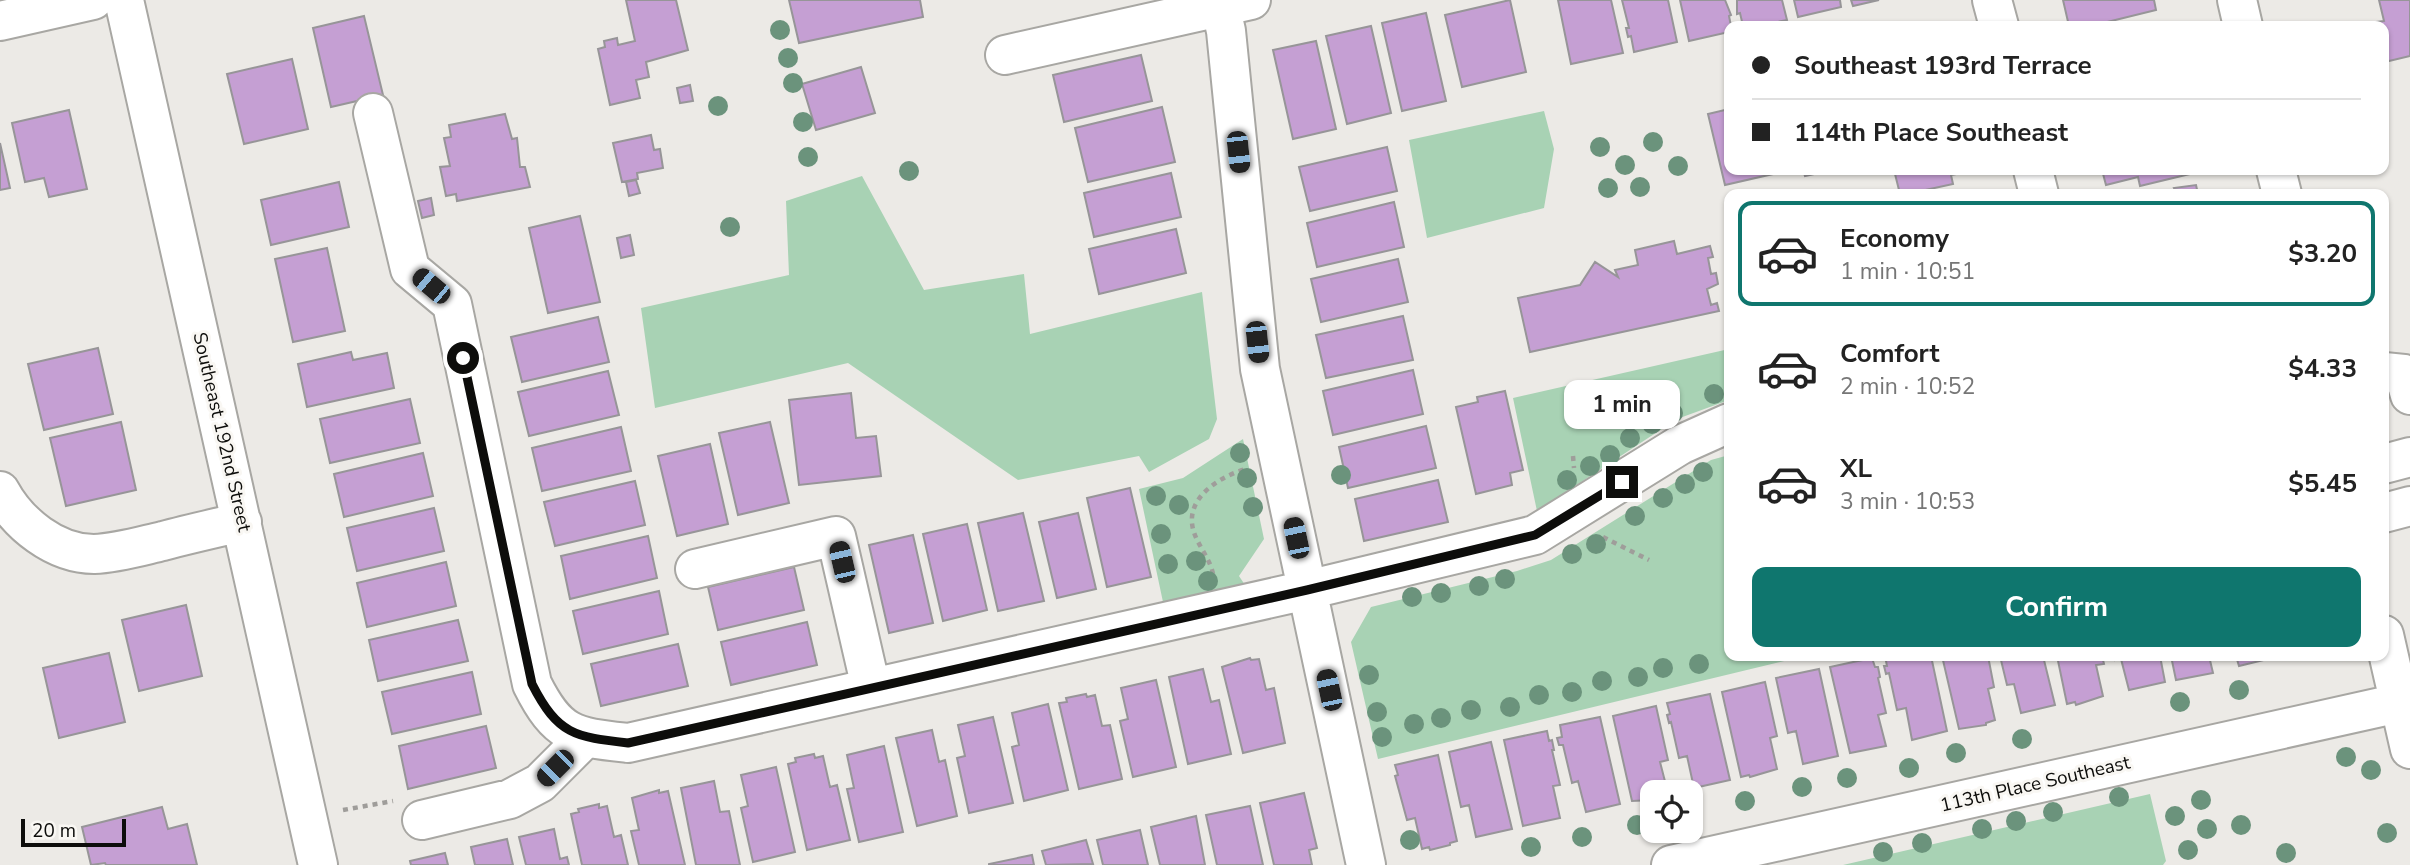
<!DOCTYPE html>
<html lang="en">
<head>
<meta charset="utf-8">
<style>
	body { margin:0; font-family:"Nunito Sans",sans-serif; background:#f2f2f2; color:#222; height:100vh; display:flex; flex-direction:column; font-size:26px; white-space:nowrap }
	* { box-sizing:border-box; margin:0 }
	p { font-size:23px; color:#767676 }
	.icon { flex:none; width:38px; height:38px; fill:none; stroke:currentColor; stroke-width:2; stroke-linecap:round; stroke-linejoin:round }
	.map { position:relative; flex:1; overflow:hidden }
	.details { position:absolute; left:1724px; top:189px; width:665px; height:472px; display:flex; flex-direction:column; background:#fff; border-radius:14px; box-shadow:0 2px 5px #0004 }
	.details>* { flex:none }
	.banner { position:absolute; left:1724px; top:21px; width:665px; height:154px; border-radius:14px; box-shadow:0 2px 5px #0004; display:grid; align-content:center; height:154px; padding:0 28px; background:#fff }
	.fabs { position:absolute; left:1640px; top:780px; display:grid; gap:14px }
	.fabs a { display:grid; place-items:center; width:63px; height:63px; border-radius:14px; background:#fff; box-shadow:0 2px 5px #0004; font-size:35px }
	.scale { position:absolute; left:21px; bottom:18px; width:105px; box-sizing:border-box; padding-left:7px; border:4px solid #0d0d0b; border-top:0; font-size:19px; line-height:24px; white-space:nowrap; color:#0d0d0b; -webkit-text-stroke:5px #f9f7f3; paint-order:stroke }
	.end { position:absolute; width:32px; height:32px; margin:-16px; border:9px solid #0d0d0b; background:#fff; box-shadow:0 0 0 4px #fff }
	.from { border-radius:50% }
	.bubble { position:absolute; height:49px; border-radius:14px; background:#fff; box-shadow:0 2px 5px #0004; font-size:23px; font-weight:700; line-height:49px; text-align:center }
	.car { position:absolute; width:21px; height:42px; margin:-21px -10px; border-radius:9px; box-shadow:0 0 5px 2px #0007; background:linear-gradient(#222 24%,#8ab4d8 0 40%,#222 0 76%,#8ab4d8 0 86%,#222 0) }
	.banner b { display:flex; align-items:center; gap:24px; height:66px; font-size:26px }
	.banner b+b { border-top:2px solid #e0e0e0 }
	.banner i { width:18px; height:18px; background:#222 }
	ul { padding:12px 0 0; list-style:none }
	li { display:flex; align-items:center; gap:21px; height:105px; margin:0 14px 10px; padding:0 14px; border:4px solid transparent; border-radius:14px }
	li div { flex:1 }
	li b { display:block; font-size:26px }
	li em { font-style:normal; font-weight:700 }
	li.selected { border-color:#0f766e }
	li>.icon { width:63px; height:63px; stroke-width:1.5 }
	.cta { display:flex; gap:14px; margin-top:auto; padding:14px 28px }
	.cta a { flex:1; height:80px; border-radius:14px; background:#0f766e; color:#fff; font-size:28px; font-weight:700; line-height:80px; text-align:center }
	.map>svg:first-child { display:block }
	.green { fill:#a8d2b4 }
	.building { fill:#c59fd3; stroke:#979598; stroke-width:2 }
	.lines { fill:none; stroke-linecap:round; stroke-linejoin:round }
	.minor-casing { stroke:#a8a7a3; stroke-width:42 }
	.path { stroke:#9f9d9a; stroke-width:4.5; stroke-dasharray:5 5; stroke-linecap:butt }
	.minor { stroke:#fff; stroke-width:38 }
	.tree { fill:#6b937c }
	.route { stroke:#0d0d0b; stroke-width:9 }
	.labels { text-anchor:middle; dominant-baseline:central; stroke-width:6; stroke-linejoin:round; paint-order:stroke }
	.street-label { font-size:19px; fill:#0d0d0b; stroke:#f9f7f3 }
</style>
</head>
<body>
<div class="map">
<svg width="2410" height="865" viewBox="0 0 2410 865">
	<rect width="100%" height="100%" fill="#eceae6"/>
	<!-- green -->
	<path class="green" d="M1544,111L1554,149L1544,208L1427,238L1409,140Z
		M862,176L924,290L1024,274L1030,334L1202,292L1217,419L1209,439L1149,472L1139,456L1018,480L848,363L655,408L641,308L789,275L786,201Z
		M1729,349V400L1677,419L1537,511L1513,398Z
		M1243,439L1264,539L1239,576L1245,585L1163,602L1139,489L1183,478Z
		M1729,455V656H1805L1378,759L1351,642L1371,607L1517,571L1551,560L1711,460Z
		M2150,794L2166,861L2163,865H1843Z"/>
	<!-- building -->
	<path class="building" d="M626,0H676L688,50L646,62L649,77L636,80L640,98L610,105L598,49L605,47L604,41L617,38L618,45L635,41Z
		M789,0H920L923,17L799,43Z
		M1510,0L1526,72L1462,87L1445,15Z
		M1558,0H1611L1623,53L1571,64Z
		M1622,0H1668L1677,42L1634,52L1631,36L1628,37L1626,28H1629Z
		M1680,0H1725L1731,15L1729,16L1731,26H1729V32L1689,41Z
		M1737,0H1782L1787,20L1757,26H1743L1740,13L1737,14Z
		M1794,0H1840L1841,7L1798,17Z
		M1851,0H1879L1853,6Z
		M2063,0H2154L2156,10L2091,26H2069Z
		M2379,0H2410V56L2385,62L2384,26H2376L2375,22L2384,21Z
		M1426,13L1446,101L1402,111L1382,23Z
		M364,16L383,95L331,107L313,28Z
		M1371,26L1391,113L1347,124L1326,36Z
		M1316,41L1336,129L1293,139L1273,50Z
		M1141,55L1152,101L1064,122L1053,75Z
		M292,59L308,129L244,144L227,74Z
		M861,67L875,113L816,130L802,84Z
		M690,85L693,101L680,103L677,88Z
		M1162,107L1175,162L1088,182L1075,128Z
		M1729,109V170L1786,171L1725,185L1708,114Z
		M69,110L87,189L49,197L44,178L25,182L12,123Z
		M505,114L512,139L517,138L520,167H525L530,187L457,201L456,194L446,196L440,167L450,166L444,138L451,137L449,125Z
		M651,135L654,150L660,149L663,168L637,173L638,179L622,182L613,143Z
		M0,143L10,188L0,190Z
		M1387,147L1397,191L1310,211L1299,167Z
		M1803,170H1832L1805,176Z
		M1894,170H1977L1951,175L1953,184L1907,194H1900Z
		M2102,170H2193L2194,173L2140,186L2138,177L2106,185Z
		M1171,173L1181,217L1094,237L1084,193Z
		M636,180L640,193L629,196L626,182Z
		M339,182L349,227L271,245L261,200Z
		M2196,185L2198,194H2155L2175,190L2174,188Z
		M431,198L434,215L422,218L418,201Z
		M1394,202L1404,247L1317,267L1307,223Z
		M580,216L600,302L548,313L529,228Z
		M1176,229L1186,273L1099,294L1089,249Z
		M630,235L634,255L621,258L617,238Z
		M1674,241L1677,254L1710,246L1713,257L1708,258L1711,274L1716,273L1718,284L1707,289L1711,305L1717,303L1719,311L1530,352L1518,298L1580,285L1595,262L1618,277L1615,270L1638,265L1635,250Z
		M327,248L345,331L293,342L275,259Z
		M1398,259L1408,302L1321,322L1311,279Z
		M1403,316L1413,360L1326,378L1316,335Z
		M598,317L609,362L522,382L511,337Z
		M98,348L113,414L44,430L28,364Z
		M351,352L353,360L387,353L394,388L307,407L298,364Z
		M1413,370L1423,414L1333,435L1323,391Z
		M608,371L619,415L529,436L518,392Z
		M1505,391L1523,470L1510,473L1512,485L1476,494L1456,407L1478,402L1477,397Z
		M851,393L856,438L876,436L881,476L799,485L789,400Z
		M410,399L420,443L330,463L320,419Z
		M121,422L136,490L66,506L50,438Z
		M770,422L789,503L738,515L719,433Z
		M1426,426L1436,468L1348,488L1339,447Z
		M621,427L631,471L542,491L532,448Z
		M710,444L728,524L677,536L658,456Z
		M423,453L433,496L344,517L334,474Z
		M1438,480L1448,522L1364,541L1355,499Z
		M635,481L645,525L555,546L544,502Z
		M1130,488L1151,577L1107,587L1087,498Z
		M434,508L444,551L357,571L347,528Z
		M1023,513L1044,601L998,611L978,523Z
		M1078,513L1096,589L1057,598L1039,522Z
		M967,524L987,610L943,621L923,534Z
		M913,535L933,623L889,633L869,545Z
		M648,536L657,578L570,599L561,556Z
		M446,562L456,606L367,627L357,583Z
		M794,567L804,610L718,630L708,587Z
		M659,591L668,634L583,654L573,611Z
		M186,605L202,676L139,691L122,620Z
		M458,620L468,661L378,681L369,640Z
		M807,622L817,665L731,685L721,642Z
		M678,644L688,686L601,706L591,664Z
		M109,653L125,722L59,738L43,668Z
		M1885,656H1931L1947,731L1912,740L1906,708L1897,710L1889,673L1886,674L1884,666H1887Z
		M1942,656H1988L1994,687L1988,689L1995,720L1986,723V725L1959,729Z
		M2000,656H2043L2055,705L2021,713L2014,684L2007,685Z
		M2057,656H2102L2104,664L2096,665L2103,696L2076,705L2075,702L2067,704Z
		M2114,656H2160L2165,682L2129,690L2121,659L2115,660Z
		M2171,656H2209L2213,673L2176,680Z
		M2236,656H2272V658L2239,666Z
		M1250,658L1251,660L1259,659L1266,690L1274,688L1285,743L1243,753L1222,667Z
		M1872,658L1875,667H1878L1880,677L1878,678L1886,713L1878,715L1886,746L1850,753L1830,667Z
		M1203,669L1211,702L1219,700L1231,754L1188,764L1169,677Z
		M1819,669L1838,756L1803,764L1796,731L1788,733L1776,678Z
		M472,672L481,714L392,734L382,692Z
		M1156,680L1176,767L1133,777L1120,721L1128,719L1121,688Z
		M1765,682L1777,736L1770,738L1777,769L1750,777L1749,775L1741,777L1722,692Z
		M1086,694L1087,697L1095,695L1102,726L1110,725L1122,779L1079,789L1059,703L1067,702L1066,698Z
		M1710,694L1730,780L1694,788L1687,756L1679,758L1671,722L1669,723L1667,715L1670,714L1667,703Z
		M1048,704L1068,790L1024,801L1012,747L1019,745L1012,713Z
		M1656,706L1668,760L1660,762L1668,793H1652V800L1632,801L1613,716Z
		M993,717L1013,803L969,813L957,758L965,756L958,725Z
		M1600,717L1620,804L1586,812L1578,781L1572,783L1563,745H1559L1557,738L1562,737L1560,725Z
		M486,726L496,768L408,789L399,746Z
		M932,730L939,762L945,760L957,816L917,826L896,738Z
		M1547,731L1549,741L1552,740L1554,750H1552L1560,785L1553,786L1560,818L1523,826L1504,740Z
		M1491,742L1512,829L1476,837L1469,805L1461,807L1449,752Z
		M884,746L903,832L859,842L847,789L854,788L847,755Z
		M814,754L815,758L823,756L830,787L837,785L850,840L807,850L788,764L796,762L795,758Z
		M1438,755L1457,841L1450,843V845L1430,850L1429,847L1422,849L1415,818L1407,820L1395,776L1398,775L1395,765Z
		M776,767L795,852L753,862L741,808L748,806L741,775Z
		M714,781L720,812L729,811L740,865H696L681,788Z
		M659,790V793L668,791L685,865H639L631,831L639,830L632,798Z
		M1304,793L1317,848L1309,850L1312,865H1274L1260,803Z
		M599,804V808L607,806L614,837L621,835L628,865H582L571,814L579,812L578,809Z
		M1250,806L1263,865H1217L1206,815Z
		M162,807L168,829L187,824L197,865H106L105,863L91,865L82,827Z
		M1196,816L1205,865H1160L1151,827Z
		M554,829L560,859L567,857L569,865H526L519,837Z
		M1140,830L1148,865H1103L1097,840Z
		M507,839L513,865H475L471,847Z
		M1086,840L1093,864L1046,865L1042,851Z
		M445,853L448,865H411L410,861Z
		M1032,855L1034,865H989V864Z"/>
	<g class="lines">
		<defs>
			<path id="minor" d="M124,0L318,865
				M1219,0L1226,31L1260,369L1366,865
				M1992,0L1999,26
				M2237,0L2243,26
				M0,21L93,0
				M1005,55L1251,0
				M373,113L410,269L452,304L532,684C558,736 574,737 628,743L1307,590L1535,535L1680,445L1729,423
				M2033,170L2039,194
				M2276,170L2282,194
				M2384,372L2404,374L2410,395
				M2384,464L2410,457
				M0,491C18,524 55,554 94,554C118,553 141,546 163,541C189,534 216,528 242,522
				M2384,513L2410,506
				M695,569L836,536L871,688
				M2384,635L2410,749
				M422,820L510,799L540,783L585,738
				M1671,865L2399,703"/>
		</defs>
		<!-- minor casing -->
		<use href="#minor" class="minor-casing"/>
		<!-- path -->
		<path class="path" d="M1573,456L1574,468
			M1603,537L1649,560
			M1213,574C1210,558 1197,545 1193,529C1185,497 1221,476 1246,469
			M343,810L393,801"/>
		<!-- minor -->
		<use href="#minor" class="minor"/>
	</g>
	<!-- trees -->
	<g class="tree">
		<circle cx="780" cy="30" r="10"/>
		<circle cx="788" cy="58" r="10"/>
		<circle cx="793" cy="83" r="10"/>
		<circle cx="718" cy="106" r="10"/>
		<circle cx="803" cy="122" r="10"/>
		<circle cx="1653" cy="142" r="10"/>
		<circle cx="1600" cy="147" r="10"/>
		<circle cx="808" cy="157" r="10"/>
		<circle cx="1625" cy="165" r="10"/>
		<circle cx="1678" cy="166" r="10"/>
		<circle cx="909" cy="171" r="10"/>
		<circle cx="1640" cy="187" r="10"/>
		<circle cx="1608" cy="188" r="10"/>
		<circle cx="730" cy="227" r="10"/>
		<circle cx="1714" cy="394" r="10"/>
		<circle cx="1673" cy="413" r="10"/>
		<circle cx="1652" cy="424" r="10"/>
		<circle cx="1630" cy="438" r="10"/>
		<circle cx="1240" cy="453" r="10"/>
		<circle cx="1610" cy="455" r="10"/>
		<circle cx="1590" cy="466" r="10"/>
		<circle cx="1703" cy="472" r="10"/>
		<circle cx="1341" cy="475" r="10"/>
		<circle cx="1247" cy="478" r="10"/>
		<circle cx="1567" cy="480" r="10"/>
		<circle cx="1685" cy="484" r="10"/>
		<circle cx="1156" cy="496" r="10"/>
		<circle cx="1663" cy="498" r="10"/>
		<circle cx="1179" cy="505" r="10"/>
		<circle cx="1253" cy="507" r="10"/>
		<circle cx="1635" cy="516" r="10"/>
		<circle cx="1161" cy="534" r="10"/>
		<circle cx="1596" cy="544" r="10"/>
		<circle cx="1572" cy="554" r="10"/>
		<circle cx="1196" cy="561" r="10"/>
		<circle cx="1168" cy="564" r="10"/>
		<circle cx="1505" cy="579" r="10"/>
		<circle cx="1208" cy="581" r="10"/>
		<circle cx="1479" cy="586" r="10"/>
		<circle cx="1441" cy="593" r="10"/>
		<circle cx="1412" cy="597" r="10"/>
		<circle cx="1699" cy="664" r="10"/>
		<circle cx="1663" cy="668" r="10"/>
		<circle cx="1369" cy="675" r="10"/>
		<circle cx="1638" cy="677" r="10"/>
		<circle cx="1602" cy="681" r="10"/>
		<circle cx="2239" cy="690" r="10"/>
		<circle cx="1572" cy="692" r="10"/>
		<circle cx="1539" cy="695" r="10"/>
		<circle cx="2180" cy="702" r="10"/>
		<circle cx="1510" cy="707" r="10"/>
		<circle cx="1471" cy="710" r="10"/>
		<circle cx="1377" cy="712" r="10"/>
		<circle cx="1441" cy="718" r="10"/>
		<circle cx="1414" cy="724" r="10"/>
		<circle cx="1382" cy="737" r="10"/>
		<circle cx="2022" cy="739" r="10"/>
		<circle cx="1956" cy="753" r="10"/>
		<circle cx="2346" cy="757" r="10"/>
		<circle cx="1909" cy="768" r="10"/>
		<circle cx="2371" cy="770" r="10"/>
		<circle cx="1847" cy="778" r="10"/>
		<circle cx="1802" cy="787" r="10"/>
		<circle cx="2119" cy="797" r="10"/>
		<circle cx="2201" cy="800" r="10"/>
		<circle cx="1745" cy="801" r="10"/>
		<circle cx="2053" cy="812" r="10"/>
		<circle cx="2175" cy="816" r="10"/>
		<circle cx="2016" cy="821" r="10"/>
		<circle cx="1637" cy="825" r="10"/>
		<circle cx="2241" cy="825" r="10"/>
		<circle cx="1982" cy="829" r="10"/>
		<circle cx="2207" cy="829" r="10"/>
		<circle cx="2387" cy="833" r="10"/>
		<circle cx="1582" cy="837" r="10"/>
		<circle cx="1410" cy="840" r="10"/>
		<circle cx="1922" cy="843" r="10"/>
		<circle cx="1531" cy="847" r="10"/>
		<circle cx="2188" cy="850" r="10"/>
		<circle cx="1883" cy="852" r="10"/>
		<circle cx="2286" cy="853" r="10"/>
	</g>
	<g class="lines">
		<!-- route -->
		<path class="route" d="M463,358L532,684C558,735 575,737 628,743L1307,590L1535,535L1622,482"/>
	</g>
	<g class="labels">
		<!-- street labels -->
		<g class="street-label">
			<text transform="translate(222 432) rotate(77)">Southeast 192nd Street</text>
			<text transform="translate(2035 784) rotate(-13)">113th Place Southeast</text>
		</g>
	</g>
</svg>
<div class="fabs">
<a><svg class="icon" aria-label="locate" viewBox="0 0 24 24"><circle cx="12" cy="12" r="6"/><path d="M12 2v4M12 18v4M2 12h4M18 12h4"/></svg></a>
</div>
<div class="scale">20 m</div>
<i class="end from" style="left:463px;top:358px"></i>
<i class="end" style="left:1622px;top:482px"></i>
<div class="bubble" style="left:1564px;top:380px;width:116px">1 min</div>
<i class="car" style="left:1238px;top:152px;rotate:174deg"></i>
<i class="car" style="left:431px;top:286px;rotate:310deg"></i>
<i class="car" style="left:1257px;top:342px;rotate:174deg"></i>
<i class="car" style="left:1296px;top:538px;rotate:348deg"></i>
<i class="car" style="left:842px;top:562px;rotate:347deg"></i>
<i class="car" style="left:1329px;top:690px;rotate:348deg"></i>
<i class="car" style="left:555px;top:768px;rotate:225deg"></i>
<div class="banner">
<b><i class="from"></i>Southeast 193rd Terrace</b>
<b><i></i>114th Place Southeast</b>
</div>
<section class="details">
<ul>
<li class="selected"><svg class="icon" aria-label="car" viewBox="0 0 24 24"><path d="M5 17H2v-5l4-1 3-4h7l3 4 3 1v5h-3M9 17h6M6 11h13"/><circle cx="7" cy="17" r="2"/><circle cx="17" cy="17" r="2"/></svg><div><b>Economy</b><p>1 min · 10:51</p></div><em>$3.20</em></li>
<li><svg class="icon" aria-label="car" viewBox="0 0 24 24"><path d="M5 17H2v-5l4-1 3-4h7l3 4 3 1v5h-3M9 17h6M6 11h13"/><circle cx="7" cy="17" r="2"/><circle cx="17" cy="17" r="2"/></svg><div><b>Comfort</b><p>2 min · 10:52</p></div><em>$4.33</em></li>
<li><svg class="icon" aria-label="car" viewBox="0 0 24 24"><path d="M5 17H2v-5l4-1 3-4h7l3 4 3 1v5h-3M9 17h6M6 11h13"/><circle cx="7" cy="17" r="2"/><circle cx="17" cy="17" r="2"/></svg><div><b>XL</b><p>3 min · 10:53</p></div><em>$5.45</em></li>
</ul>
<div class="cta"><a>Confirm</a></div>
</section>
</div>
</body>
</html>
